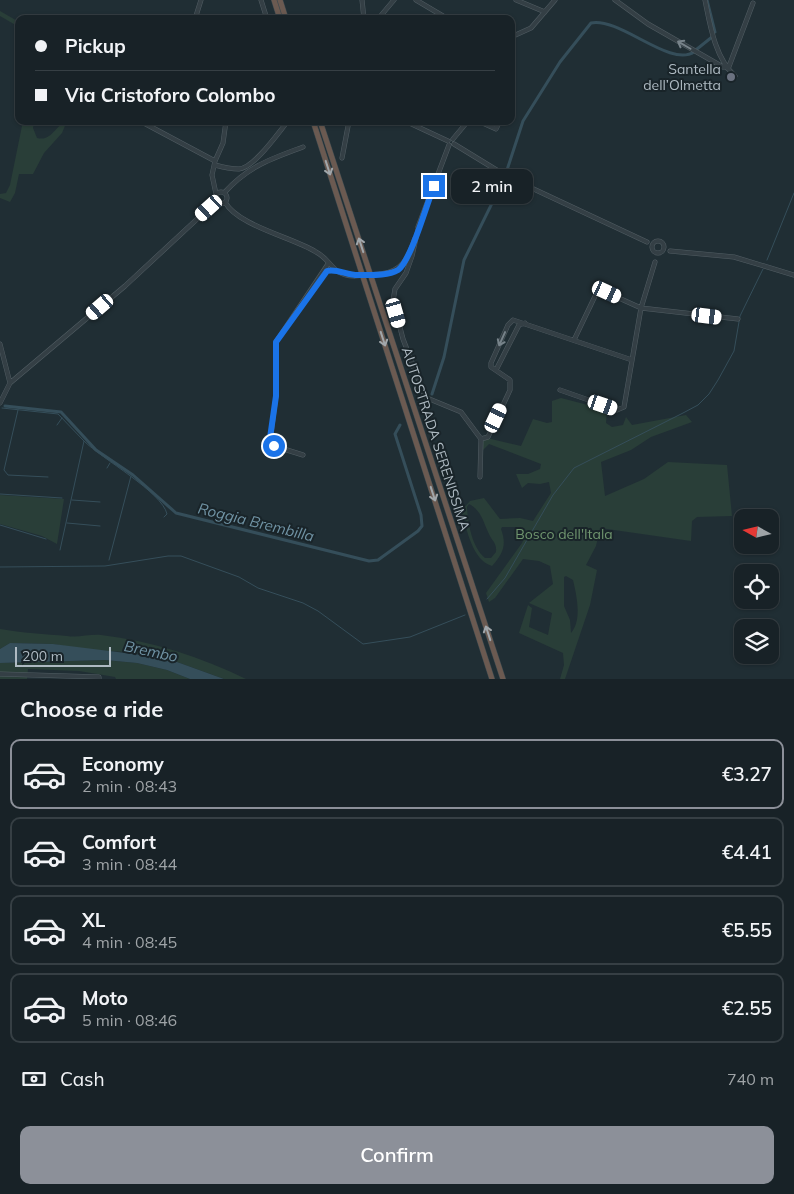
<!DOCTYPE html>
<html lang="en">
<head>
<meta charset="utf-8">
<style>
	body { margin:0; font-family:Mulish,sans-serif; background:#252f33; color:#f1f3f6; height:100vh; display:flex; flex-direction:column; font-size:19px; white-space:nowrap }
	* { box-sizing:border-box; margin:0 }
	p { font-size:16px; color:#9fa4a7 }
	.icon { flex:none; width:28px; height:28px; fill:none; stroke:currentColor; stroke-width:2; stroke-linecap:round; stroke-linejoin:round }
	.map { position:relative; height:679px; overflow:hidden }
	.details { display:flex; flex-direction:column; background:#182227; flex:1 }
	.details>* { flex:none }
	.top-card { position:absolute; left:15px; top:15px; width:500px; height:110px; border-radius:10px; box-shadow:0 1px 4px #0004,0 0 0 1px #363f44; display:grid; align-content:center; height:110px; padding:0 20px; background:#182227 }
	.needle { width:32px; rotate:278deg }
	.tools { position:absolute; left:734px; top:509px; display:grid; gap:10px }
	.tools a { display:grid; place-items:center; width:45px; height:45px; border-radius:10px; background:#182227; box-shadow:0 1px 4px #0004,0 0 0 1px #363f44; font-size:25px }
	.scale { position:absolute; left:15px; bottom:12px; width:96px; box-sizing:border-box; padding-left:5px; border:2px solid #aebac2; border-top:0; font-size:14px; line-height:18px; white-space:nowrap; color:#aebac2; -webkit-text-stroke:4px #192429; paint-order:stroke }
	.end { position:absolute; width:22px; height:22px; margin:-11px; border:6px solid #1a73e8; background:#fff; box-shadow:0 0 0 2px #fff }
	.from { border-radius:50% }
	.bubble { position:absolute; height:35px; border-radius:10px; background:#182227; box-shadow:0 1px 4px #0004,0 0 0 1px #363f44; font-size:16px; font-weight:600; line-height:35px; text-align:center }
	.car { position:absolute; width:15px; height:30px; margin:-15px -8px; border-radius:6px; box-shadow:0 0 4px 1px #0007; background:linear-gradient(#fff 24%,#345 0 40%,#fff 0 76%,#345 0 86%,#fff 0) }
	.top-card b { display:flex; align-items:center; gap:18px; height:48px; font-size:19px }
	.top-card b+b { border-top:1px solid #363f44 }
	.top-card i { width:12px; height:12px; background:#f1f3f6 }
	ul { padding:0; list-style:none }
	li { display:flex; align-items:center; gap:15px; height:70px; margin:0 10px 8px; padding:0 10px; border:2px solid #363f44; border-radius:10px }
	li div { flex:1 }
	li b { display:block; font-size:19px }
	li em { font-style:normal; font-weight:600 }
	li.on { border-color:#8c9099 }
	li>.icon { width:45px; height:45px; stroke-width:1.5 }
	h2 { padding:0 20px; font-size:22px; line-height:60px }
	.pay { display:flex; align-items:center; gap:12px; height:55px; padding:0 20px; font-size:19px }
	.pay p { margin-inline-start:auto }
	.cta { display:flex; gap:10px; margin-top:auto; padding:10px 20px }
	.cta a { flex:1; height:58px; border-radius:10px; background:#8c9099; color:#fff; font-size:20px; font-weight:600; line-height:58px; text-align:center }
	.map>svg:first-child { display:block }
	.green { fill:#293e38; fill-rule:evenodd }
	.water { fill:#354e5a }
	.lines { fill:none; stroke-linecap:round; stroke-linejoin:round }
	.stream { stroke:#354e5a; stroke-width:1 }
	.canal { stroke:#354e5a; stroke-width:3 }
	.minor-casing { stroke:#515d63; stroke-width:5 }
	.highway-casing { stroke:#3e4a4f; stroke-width:6 }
	.minor { stroke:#343f45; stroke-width:4 }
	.highway { stroke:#6b5a51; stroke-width:5 }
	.minor-bridge-casing { stroke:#515d63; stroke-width:5; stroke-linecap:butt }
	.minor-bridge { stroke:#343f45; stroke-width:4 }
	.oneway { stroke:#77838a }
	.oneway2 { stroke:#a1a7ab }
	.route { stroke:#1a73e8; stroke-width:6 }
	.worship-dot { fill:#6b7280; stroke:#192429; stroke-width:2 }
	.labels { text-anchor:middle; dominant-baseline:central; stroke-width:4; stroke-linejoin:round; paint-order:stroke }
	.poi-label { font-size:14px; fill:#aebac2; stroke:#192429; text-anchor:end }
	.street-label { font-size:14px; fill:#aebac2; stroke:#192429 }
	.park-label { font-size:14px; fill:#70966f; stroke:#192429 }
	.water-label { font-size:15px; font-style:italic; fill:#7093a4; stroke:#192429 }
</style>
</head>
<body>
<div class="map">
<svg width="794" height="679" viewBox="0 0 794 679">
	<rect width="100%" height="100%" fill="#202e34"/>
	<!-- green -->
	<path class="green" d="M0,11L19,22V27L0,16Z
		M23,121H34L33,128L37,138C52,142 55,125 67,121L62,133L44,153L33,174H19L15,193L10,202L0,198V194L6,193L10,185Z
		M561,398L607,410L606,423L612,427L623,425L626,417L632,425L686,415L692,422L651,437L631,450L601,462L605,496L644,479L668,462L727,465L732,516L697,517L692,521L691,541L600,528L596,546L586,565L597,570L590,605L565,679H560L564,665L563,653L519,633L528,605L532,608L529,627L548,635L552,613L529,603L553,584L550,566L539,561L523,559L495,598L489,602L486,593L522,543L526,533L517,527H502L501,529C507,545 503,554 492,566C472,560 467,529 461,511L470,501L484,498L500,519L520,518L533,521L551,493L549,482L540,484L528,483L522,488L516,474H528L540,469L541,464L489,444L480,453L479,440L487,438L521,446L533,419L547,423L552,422V401ZM469,504C482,511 483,522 489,534C492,541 497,543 496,552L491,558H485C472,547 468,524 467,507ZM566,576L573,580C577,597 582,620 571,633L570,620L564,606V577Z
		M0,495L64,499L57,544L42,536L0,524Z
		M0,629C22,633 45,634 67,636C78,638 90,634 101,635C152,641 201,657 246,679H224L166,658L127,652L88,650L53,644L10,643L0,649Z
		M105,660L137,663L167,670L190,679H116L115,677L79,671L28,669L27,679H0V663Z"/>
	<!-- water -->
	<path class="water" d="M10,643L53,644L166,658L224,679H190L167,670L137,663L105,660L0,663V649Z"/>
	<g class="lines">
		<!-- stream -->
		<path class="stream" d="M767,260L794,193
			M2,408L58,414L84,441
			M18,410L4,470L8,475L48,477
			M57,425L62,418
			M107,468L110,463
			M0,494L62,498
			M72,500L100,502
			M67,523L100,526
			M0,525L46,539
			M60,550L84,441C102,459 162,492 167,514L164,517
			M109,560L131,476
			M0,567L105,566L168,556H181L239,577L258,588L303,603L318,611L363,644L410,637L465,615
			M487,599L505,578L553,495L574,468L683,413L698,405L709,394L718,380L734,351L740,316L763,269"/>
		<!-- canal -->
		<path class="canal" d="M707,0L715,32
			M697,49L712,37
			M506,173L523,121L560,62L591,23C620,17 670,68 694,52
			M432,394L444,357L464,260L504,179
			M5,406L61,412L96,450L133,475L176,513L369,561L378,560L418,531L422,526L421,515L395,434L400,425
			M422,410L426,402"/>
		<defs>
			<path id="minor" d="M261,0L267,19
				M362,0L364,19
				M416,0L443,16
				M516,0L545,12
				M615,0L648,24L723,67H727
				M705,0C710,25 715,58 735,76
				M195,19L201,0
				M378,19L394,0
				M511,37L531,28L555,0
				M728,69L753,3
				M140,121L215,161L212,175L216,194
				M405,121L448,141
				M478,121L496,129L500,121
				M453,139L468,121
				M454,144L508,177L647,242
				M342,158L349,121
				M215,161L223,143L226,121
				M215,165C222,167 231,169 239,169C254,168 278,133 288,121
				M215 198a6 6 0 1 1 12 0a6 6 0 1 1-12 0Z
				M224,193C248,166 271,159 303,147
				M225,202C238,226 292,237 316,252C332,260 331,275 354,276
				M419,225L412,256L406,273L395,289L393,301L403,339L424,394L427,398L461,412L481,439L480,477
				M418,227L449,145
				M652 247a6 6 0 1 1 12 0a6 6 0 1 1-12 0Z
				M670,251L734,257L794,275
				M380,274C402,272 408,258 415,238
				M574,340L597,292L601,290L641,308L738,319
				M0,344L10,383
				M496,370L519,325L525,323
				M560,390L617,410L624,407L641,308L655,262
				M0,403L10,383L125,286L209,208L220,204
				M481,439L488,437L510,390V380L491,367V363L508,325L513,320L632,360
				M303,455L274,446L270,442L276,396V342L328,264
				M0,674L99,677V679"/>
			<path id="highway" d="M274,0L280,19
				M280,0L286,19
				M313,121L492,679
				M320,121L503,679"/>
		</defs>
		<!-- minor casing -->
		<use href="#minor" class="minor-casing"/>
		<!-- highway casing -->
		<use href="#highway" class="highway-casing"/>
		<!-- minor -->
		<use href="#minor" class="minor"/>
		<!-- highway -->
		<use href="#highway" class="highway"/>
		<defs>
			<path id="minor-bridge" d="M354,276L380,274"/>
		</defs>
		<!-- minor-bridge casing -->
		<use href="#minor-bridge" class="minor-bridge-casing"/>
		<!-- minor-bridge -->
		<use href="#minor-bridge" class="minor-bridge"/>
	</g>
	<!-- one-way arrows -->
	<defs><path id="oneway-shaft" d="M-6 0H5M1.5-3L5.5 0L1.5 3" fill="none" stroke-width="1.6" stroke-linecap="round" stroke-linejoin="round" transform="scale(1.25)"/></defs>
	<g class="oneway">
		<use href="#oneway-shaft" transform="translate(684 45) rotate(-150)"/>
		<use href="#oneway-shaft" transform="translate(502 339) rotate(114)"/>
	</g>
	<g class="oneway2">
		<use href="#oneway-shaft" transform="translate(328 168) rotate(72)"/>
		<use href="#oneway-shaft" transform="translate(361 245) rotate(-108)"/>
		<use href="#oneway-shaft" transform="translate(383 339) rotate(72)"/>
		<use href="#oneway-shaft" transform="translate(433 494) rotate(72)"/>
		<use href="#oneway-shaft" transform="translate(488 633) rotate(-108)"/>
	</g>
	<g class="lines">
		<!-- route -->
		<path class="route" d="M274,446L270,438L276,396V342L327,271C337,268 348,276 360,275C371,275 388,276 398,270C411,261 427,203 434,186"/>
	</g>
	<!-- markers -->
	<circle class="worship-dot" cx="731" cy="77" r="5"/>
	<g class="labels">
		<!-- poi labels -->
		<g class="poi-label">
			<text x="721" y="69">Santella<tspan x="721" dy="16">dell’Olmetta</tspan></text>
		</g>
		<!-- street labels -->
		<g class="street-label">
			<text transform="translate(436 439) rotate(72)">AUTOSTRADA SERENISSIMA</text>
		</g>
		<!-- park labels -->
		<g class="park-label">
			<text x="564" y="534">Bosco dell'Itala</text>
		</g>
		<!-- water labels -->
		<g class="water-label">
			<text transform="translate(256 522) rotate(14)">Roggia Brembilla</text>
			<text transform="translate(151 651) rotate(12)">Brembo</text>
		</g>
	</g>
</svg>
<div class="tools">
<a><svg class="needle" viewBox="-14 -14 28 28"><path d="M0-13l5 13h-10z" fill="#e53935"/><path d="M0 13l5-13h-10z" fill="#9fa4a7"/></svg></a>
<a><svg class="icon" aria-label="locate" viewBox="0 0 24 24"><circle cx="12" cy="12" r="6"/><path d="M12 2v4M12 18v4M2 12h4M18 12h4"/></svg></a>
<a><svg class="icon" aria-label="layers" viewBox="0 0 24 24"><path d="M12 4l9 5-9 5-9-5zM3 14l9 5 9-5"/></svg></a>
</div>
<div class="scale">200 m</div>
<i class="end from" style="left:274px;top:446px"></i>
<i class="end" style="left:434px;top:186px"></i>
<div class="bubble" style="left:451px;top:169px;width:82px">2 min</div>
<i class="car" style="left:209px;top:208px;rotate:228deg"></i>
<i class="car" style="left:607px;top:292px;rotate:115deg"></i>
<i class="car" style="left:100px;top:307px;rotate:229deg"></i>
<i class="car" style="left:396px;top:313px;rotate:164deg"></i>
<i class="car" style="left:707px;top:316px;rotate:97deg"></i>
<i class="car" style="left:603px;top:405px;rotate:109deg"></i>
<i class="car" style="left:496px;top:418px;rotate:25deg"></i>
<div class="top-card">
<b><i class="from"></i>Pickup</b>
<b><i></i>Via Cristoforo Colombo</b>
</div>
</div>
<section class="details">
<h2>Choose a ride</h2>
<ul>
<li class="on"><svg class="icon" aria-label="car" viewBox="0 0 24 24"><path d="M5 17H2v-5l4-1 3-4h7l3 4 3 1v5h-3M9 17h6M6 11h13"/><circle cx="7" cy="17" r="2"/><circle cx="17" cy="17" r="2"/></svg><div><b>Economy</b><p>2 min · 08:43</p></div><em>€3.27</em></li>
<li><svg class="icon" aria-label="car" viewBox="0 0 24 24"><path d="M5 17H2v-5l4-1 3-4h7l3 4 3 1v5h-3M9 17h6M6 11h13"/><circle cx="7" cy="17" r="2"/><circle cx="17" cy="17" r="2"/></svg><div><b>Comfort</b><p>3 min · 08:44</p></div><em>€4.41</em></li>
<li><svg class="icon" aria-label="car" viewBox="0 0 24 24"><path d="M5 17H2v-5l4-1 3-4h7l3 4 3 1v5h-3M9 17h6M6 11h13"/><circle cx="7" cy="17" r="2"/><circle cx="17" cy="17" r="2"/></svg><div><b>XL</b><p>4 min · 08:45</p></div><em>€5.55</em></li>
<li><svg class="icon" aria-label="car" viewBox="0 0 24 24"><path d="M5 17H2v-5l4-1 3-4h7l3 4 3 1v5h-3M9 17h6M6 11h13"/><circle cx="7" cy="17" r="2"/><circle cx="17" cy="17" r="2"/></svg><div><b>Moto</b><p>5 min · 08:46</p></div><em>€2.55</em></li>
</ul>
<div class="pay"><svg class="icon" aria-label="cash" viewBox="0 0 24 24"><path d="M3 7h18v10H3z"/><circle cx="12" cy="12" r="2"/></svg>Cash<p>740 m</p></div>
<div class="cta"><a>Confirm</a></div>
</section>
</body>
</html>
